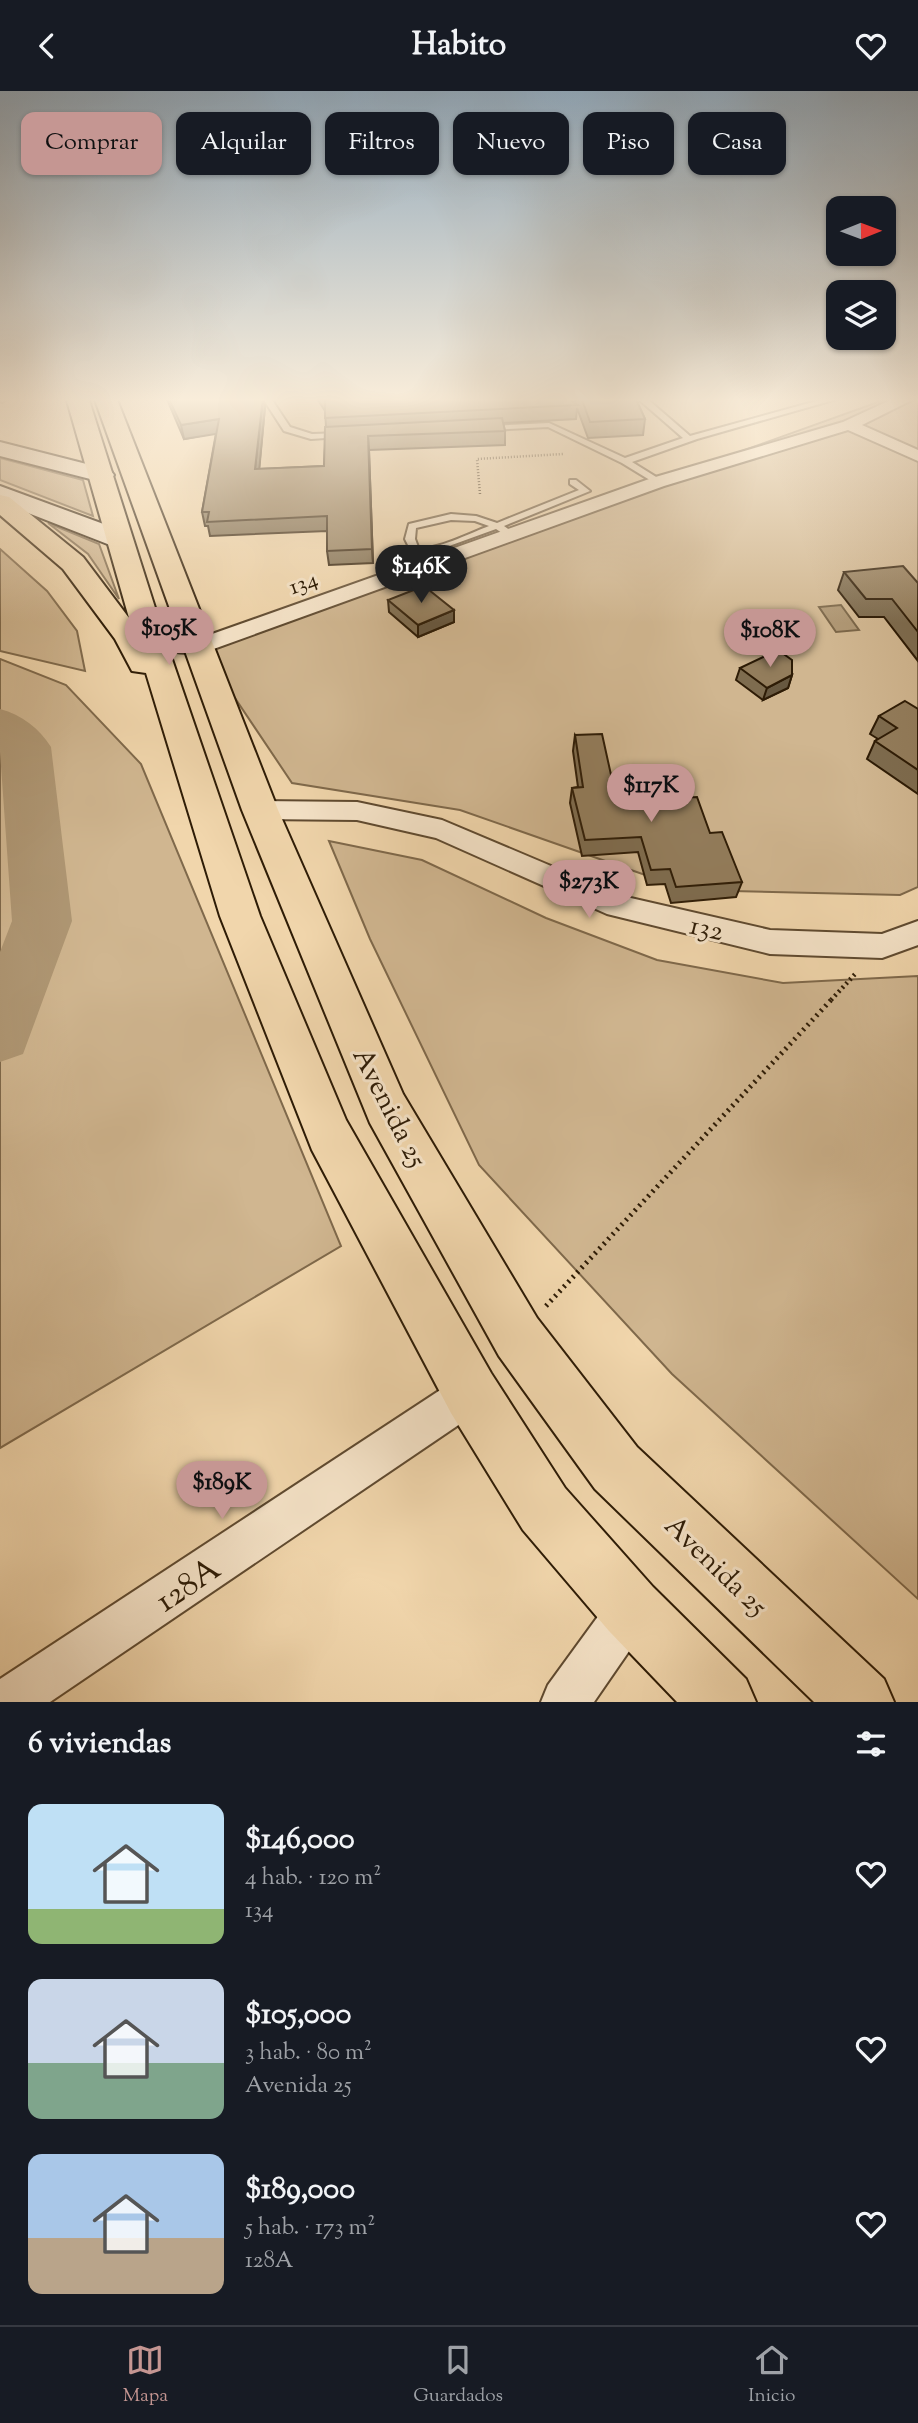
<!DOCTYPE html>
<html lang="es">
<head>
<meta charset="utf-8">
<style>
  body { margin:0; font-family:"Sorts Mill Goudy",serif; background:#242831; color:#f1f3f6; height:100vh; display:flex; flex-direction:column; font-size:26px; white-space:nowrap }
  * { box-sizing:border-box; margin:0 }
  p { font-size:23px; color:#9ea1a6 }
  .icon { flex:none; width:38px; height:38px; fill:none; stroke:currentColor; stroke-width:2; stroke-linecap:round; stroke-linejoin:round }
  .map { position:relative; height:1611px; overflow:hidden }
  .sheet { display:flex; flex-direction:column; background:#171b24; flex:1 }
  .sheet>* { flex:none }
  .banner { position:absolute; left:21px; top:21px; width:877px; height:63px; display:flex; gap:14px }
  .needle { width:46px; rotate:89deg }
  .tools { position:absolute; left:826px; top:105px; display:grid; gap:14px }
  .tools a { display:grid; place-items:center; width:70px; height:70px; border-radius:14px; background:#171b24; box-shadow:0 2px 5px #0004; font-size:35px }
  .price { position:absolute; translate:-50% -60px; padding:0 16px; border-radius:24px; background:#c59692; color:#111; font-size:23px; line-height:46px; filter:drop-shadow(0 2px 4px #0008) }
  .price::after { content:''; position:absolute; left:50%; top:42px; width:21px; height:16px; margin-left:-10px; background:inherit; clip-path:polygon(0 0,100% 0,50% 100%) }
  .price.selected { background:#222; color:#fff }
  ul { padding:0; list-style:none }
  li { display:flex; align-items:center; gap:21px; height:175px; padding:0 28px }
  li span { display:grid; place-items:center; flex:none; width:196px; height:140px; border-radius:14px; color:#555 }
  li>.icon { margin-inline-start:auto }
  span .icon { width:84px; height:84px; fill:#fffc; stroke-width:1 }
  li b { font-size:30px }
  h2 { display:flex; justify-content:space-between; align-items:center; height:84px; padding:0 28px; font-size:30px }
  .chip { padding:0 24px; border-radius:14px; background:#171b24; box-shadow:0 2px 5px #0004; font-size:24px; line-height:63px }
  .chip.selected { background:#c59692; color:#111 }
  header { display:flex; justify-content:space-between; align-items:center; height:91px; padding:0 28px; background:#171b24; font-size:32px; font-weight:700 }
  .tab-bar { display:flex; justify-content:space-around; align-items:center; height:98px; border-top:2px solid #363941; background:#171b24; font-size:19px; color:#9ea1a6 }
  .tab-bar a { display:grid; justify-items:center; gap:4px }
  .tab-bar .selected { color:#c59692 }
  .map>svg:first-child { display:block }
</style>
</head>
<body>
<header><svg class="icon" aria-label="back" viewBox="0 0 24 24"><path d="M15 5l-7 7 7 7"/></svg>Habito<svg class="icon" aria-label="heart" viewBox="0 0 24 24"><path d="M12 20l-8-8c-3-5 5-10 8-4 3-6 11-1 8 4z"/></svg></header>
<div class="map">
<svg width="918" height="1611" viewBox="0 0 918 1611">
  <rect width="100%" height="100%" fill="#f1d6ac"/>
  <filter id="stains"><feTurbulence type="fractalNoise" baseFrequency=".00286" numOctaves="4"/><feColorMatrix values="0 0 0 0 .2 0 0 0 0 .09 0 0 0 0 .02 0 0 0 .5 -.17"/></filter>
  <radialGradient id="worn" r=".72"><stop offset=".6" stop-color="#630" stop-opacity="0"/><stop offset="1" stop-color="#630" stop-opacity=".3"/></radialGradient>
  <!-- green -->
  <g fill="#d0b690" stroke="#7f694b" stroke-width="2">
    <path d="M 892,306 L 918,306 L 918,796 L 900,804 L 688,799 L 460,719 L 292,692 L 200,555 Z"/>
    <path d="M 0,367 L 83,389 L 93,425 L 0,389 Z"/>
    <path d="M 48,432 L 99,453 L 119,508 L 88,463 Z"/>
    <path d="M 0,458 L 47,500 L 77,540 L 85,580 L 0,560 Z"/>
    <path d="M 0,568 L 66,594 L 141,673 L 341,1155 L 0,1357 Z"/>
    <path d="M 329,750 L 422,769 L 546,827 L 657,869 L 783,892 L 918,885 L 918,1508 L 672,1283 L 479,1074 L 370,848 Z"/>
  </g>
  <!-- water -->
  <path fill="#af9774" stroke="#7b6648" stroke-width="2" d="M 841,514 L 859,539 L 836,541 L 819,516 Z"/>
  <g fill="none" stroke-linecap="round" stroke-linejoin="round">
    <!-- river -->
    <path fill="#af9774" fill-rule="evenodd" d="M 0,618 C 22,624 39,637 51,656 L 72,830 L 23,963 L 0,971 L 0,861 L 12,830 L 0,661 Z"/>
    <!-- service casing -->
    <g stroke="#5f4a30" stroke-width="4">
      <g id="service">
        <path d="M 262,306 L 270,306 L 290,336 L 312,343 L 341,342 L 345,344 L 341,346 L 311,348 L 284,340 Z"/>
        <path d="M 636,306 L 645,306 L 690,345 L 831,306 L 844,306 L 697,348 L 632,371 L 661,389 L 662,391 L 658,394 L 622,372 L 548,336 L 488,339 L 484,337 L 488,335 L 549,332 L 625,367 L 683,347 Z"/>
        <path d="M 570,389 L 576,389 L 590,400 L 504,435 L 514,442 L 514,446 L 508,446 L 496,438 L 427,463 L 411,460 L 405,448 L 409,433 L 451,423 L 476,425 L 497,432 L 579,399 L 570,393 ZM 451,429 L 475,430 L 489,435 C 472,441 434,461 418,456 L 415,448 L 416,437 Z"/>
      </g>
    </g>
    <!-- minor casing -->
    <g stroke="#5f4a30" stroke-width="4">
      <g id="minor">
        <path d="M 0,306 L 10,306 L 2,311 Z"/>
        <path d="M 897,306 L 918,306 L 862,334 L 918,359 L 918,370 L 848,339 L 664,395 L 208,560 C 189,564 151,562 138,545 L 141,540 L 149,539 L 174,548 L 198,548 L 652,387 L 843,331 Z"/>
        <path d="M 260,710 L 357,711 L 442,729 L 622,805 L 770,839 L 882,843 L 918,830 L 918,854 L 882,867 L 770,863 L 607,823 L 436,747 L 357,729 L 260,728 L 251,726 L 247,719 L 251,712 Z"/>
        <path d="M 471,1282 L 485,1288 L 491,1302 L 485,1316 L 50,1611 L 0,1611 L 0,1588 L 457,1288 Z"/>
        <path d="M 631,1495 L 647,1502 L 654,1518 L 647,1534 L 594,1611 L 541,1611 L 548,1594 L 615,1502 Z"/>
      </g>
    </g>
    <!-- secondary casing -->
    <g stroke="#2e1c06" stroke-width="4">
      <g id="secondary">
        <path d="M 0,351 L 110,379 L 114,384 L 110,389 L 102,391 L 0,365 Z"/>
        <path d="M 0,395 L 128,442 L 132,448 L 128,454 L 119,456 L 110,454 L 0,411 Z"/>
      </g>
    </g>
    <!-- primary casing -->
    <g stroke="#2e1c06" stroke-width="4">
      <g id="primary">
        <path d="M 66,306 L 88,306 L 164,545 L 260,825 L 346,1029 L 491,1282 L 565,1397 L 653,1496 L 746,1588 L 756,1611 L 677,1611 L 609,1540 L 523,1439 L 451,1322 L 312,1059 L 220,825 L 146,582 L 132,580 L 115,548 L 63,478 L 0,424 L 0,404 L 9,406 L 83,466 L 129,527 Z"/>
        <path d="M 94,306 L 116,306 L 278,719 L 403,1003 L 537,1227 L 637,1356 L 884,1588 L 894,1611 L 814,1611 L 595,1398 L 499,1265 L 370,1032 L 242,719 Z"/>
      </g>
    </g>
    <!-- path-far2 -->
    <path stroke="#2e1c06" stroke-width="2.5" stroke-dasharray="1 2" stroke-linecap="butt" d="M 480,403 L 477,368 L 563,363"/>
    <!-- path-far1 -->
    <path stroke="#2e1c06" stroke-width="4.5" stroke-dasharray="2 3.5" stroke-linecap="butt" d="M 831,909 L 857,881"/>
    <!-- path -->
    <path stroke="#2e1c06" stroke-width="5" stroke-dasharray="2 4.5" stroke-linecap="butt" d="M 546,1215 L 832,908"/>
    <!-- service -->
    <use href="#service" fill="#f6e4c9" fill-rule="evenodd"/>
    <!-- minor -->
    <use href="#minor" fill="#f6e4c9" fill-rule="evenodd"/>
    <!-- secondary -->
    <use href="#secondary" fill="#f6e4c9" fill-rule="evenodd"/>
    <!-- primary -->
    <use href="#primary" fill="#f1d6ac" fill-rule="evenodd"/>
  </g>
  <!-- wall -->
  <g fill="#7e6c4f" stroke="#2e1c06" stroke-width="2">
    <path d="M 166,306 L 263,306 L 265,316 L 259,378 L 324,375 L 326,336 L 325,320 L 316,306 L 566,306 L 576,313 L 574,306 L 635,306 L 645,328 L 643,344 L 588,347 L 577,317 L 576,328 L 503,332 L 505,340 L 505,354 L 369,359 L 373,472 L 329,474 L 327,460 L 327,440 L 210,445 L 208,435 L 205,435 L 202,421 L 216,342 L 184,348 Z"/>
    <path d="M 844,481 L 918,492 L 918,570 L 884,526 L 859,526 L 838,499 Z"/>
    <path d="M 388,509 L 454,519 L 454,531 L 418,546 L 389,521 Z"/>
    <path d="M 740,577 L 792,584 L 788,597 L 763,609 L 736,589 Z"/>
    <path d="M 918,618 L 918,703 L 867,668 L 875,650 L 878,648 L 870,643 L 879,625 Z"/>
    <path d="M 575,644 L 617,711 L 710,742 L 742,791 L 736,806 L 671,812 L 665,793 L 647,794 L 638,761 L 582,765 L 570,712 L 572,697 L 578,696 L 573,660 Z"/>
  </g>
  <!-- shaded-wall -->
  <g fill="#675840" stroke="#2e1c06" stroke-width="2">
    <path d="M 263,306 L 265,316 L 258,392 L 255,378 Z"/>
    <path d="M 219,328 L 222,342 L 184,348 L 181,334 Z"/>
    <path d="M 368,345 L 369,359 L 373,472 L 372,458 Z"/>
    <path d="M 454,519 L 454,531 L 418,546 L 418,534 Z"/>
    <path d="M 792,584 L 788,597 L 763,609 L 767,597 Z"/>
  </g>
  <!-- building -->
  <g fill="#937d5c" stroke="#2e1c06" stroke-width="2">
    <path d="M 168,306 L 263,306 L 255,378 L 324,375 L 325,336 L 502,327 L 505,340 L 368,345 L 372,458 L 327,460 L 327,425 L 207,431 L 209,421 L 202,421 L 219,328 L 181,334 Z"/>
    <path d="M 324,306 L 566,306 L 578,314 L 325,327 L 325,308 Z"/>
    <path d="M 581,306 L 635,306 L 645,328 L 590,331 Z"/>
    <path d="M 903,475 L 918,492 L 918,541 L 892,508 L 866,508 L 844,481 Z"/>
    <path d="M 424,495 L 454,519 L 418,534 L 388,509 Z"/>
    <path d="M 778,559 L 792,569 L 792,584 L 767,597 L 740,577 Z"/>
    <path d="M 905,610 L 918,618 L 918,679 L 875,650 L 897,637 L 879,625 Z"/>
    <path d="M 602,643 L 617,711 L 697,706 L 710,742 L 722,741 L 742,791 L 676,796 L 670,778 L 651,779 L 641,746 L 585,749 L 572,697 L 583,696 L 575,644 Z"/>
  </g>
  <!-- sky -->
  <linearGradient id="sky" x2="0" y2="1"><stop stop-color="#91a8ba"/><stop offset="0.58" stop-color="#f9edda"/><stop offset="1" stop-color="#f9edda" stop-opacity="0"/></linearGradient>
  <rect width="918" height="532" fill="url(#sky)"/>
  <g text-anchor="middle" stroke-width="6" stroke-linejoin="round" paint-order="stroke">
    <!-- far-street labels -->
    <g font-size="23" fill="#2e1c06" stroke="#f6e4c9">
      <text transform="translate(303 491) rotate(-20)" y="8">134</text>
    </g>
    <!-- street labels -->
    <g font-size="28" fill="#2e1c06" stroke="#f6e4c9">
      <text transform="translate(707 836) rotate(13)" y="10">132</text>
      <text transform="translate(391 1016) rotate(63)" y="10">Avenida 25</text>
      <text transform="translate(717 1474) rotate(44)" y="10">Avenida 25</text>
    </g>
    <!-- near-street labels -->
    <g font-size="33" fill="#2e1c06" stroke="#f6e4c9">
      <text transform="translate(187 1492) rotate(-34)" y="12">128A</text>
    </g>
  </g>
  <rect width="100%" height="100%" filter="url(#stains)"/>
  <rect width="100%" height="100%" fill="url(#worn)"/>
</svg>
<div class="tools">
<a><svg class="needle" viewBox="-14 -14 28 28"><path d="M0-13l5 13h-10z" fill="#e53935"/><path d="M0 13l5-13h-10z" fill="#9ea1a6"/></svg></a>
<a><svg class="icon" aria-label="layers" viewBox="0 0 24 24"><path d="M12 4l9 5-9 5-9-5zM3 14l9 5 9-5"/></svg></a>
</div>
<b class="price selected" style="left:421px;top:514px">$146K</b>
<b class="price" style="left:169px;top:576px">$105K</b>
<b class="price" style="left:770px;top:578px">$108K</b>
<b class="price" style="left:651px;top:733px">$117K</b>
<b class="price" style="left:589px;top:829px">$273K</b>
<b class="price" style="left:222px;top:1430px">$189K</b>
<div class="banner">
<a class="chip selected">Comprar</a>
<a class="chip">Alquilar</a>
<a class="chip">Filtros</a>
<a class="chip">Nuevo</a>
<a class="chip">Piso</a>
<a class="chip">Casa</a>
</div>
</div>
<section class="sheet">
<h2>6 viviendas<svg class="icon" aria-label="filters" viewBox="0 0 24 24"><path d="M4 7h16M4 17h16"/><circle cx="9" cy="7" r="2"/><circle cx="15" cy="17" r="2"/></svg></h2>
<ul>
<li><span style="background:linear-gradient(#bfe0f5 75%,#8fb573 0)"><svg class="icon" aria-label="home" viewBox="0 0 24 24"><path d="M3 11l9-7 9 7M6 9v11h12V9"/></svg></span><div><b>$146,000</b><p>4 hab. · 120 m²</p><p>134</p></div><svg class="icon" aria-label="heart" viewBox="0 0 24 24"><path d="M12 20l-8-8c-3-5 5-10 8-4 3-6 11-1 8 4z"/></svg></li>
<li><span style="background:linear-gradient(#c9d6e8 60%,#7fa58c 0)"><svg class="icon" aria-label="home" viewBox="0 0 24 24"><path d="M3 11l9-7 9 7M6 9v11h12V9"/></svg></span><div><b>$105,000</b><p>3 hab. · 80 m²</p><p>Avenida 25</p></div><svg class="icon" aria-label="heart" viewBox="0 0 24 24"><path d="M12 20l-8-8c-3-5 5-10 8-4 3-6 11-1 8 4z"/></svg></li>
<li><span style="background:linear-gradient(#a9c7e8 60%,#b9a48a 0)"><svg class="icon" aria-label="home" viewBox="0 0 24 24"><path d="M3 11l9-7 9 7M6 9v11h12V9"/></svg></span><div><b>$189,000</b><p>5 hab. · 173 m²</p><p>128A</p></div><svg class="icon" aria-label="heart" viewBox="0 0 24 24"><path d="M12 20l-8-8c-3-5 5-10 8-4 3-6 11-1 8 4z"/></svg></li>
</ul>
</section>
<nav class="tab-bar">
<a class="selected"><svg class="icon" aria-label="map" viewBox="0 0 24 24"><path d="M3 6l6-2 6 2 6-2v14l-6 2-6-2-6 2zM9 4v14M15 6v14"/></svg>Mapa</a>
<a><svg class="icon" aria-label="saved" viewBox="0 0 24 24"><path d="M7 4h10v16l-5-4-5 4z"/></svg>Guardados</a>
<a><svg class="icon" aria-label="home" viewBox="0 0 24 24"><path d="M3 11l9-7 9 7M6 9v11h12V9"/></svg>Inicio</a>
</nav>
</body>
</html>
